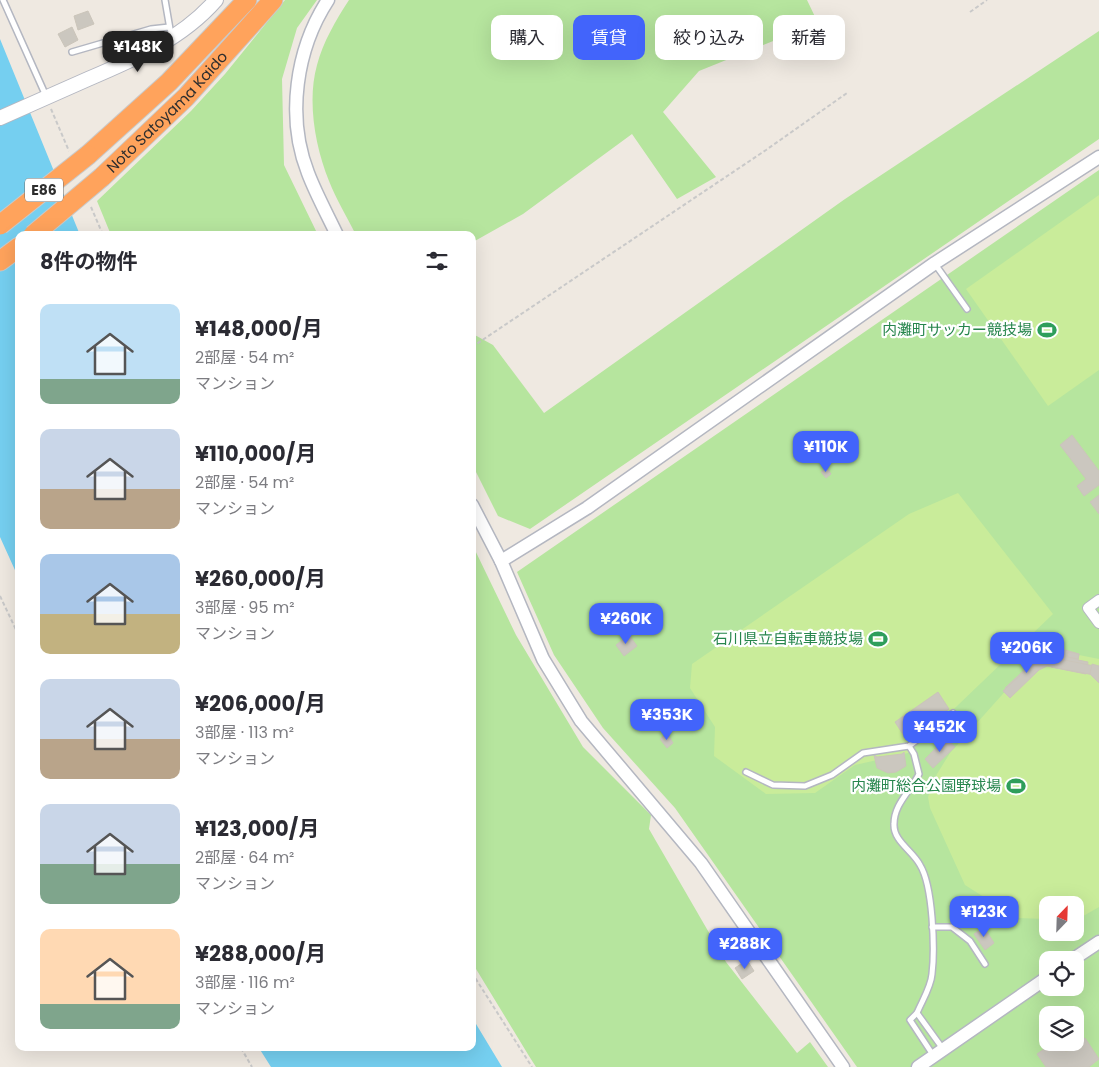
<!DOCTYPE html>
<html lang="ja">
<head>
<meta charset="utf-8">
<style>
  body { margin:0; font-family:Poppins,"Noto Sans JP",sans-serif; background:#f7f7f7; color:#2b2b33; height:100vh; display:flex; flex-direction:column; font-size:19px; white-space:nowrap }
  * { box-sizing:border-box; margin:0 }
  p { font-size:16px; color:#7c7c81 }
  .icon { flex:none; width:28px; height:28px; fill:none; stroke:currentColor; stroke-width:2; stroke-linecap:round; stroke-linejoin:round }
  .map { position:relative; flex:1; overflow:hidden }
  .side { position:absolute; left:15px; top:231px; width:461px; height:820px; display:flex; flex-direction:column; background:#fff; border-radius:10px; box-shadow:0 5px 20px #0002 }
  .side>* { flex:none }
  .guide { position:absolute; left:491px; top:15px; width:475px; height:45px; display:flex; gap:10px }
  .needle { width:32px; rotate:23deg }
  .fabs { position:absolute; left:1039px; top:896px; display:grid; gap:10px }
  .fabs a { display:grid; place-items:center; width:45px; height:45px; border-radius:10px; background:#fff; box-shadow:0 5px 20px #0002; font-size:25px }
  .price { position:absolute; translate:-50% -42px; padding:0 11px; border-radius:10px; background:#4264fb; color:#fff; font-size:16px; line-height:32px; filter:drop-shadow(0 1px 2px #0008) }
  .price::after { content:''; position:absolute; left:50%; top:30px; width:15px; height:11px; margin-left:-8px; background:inherit; clip-path:polygon(0 0,100% 0,50% 100%) }
  .price.current { background:#222; color:#fff }
  ul { padding:0; list-style:none }
  li { display:flex; align-items:center; gap:15px; height:125px; padding:0 25px }
  li span { display:grid; place-items:center; flex:none; width:140px; height:100px; border-radius:10px; color:#555 }
  li>.icon { margin-inline-start:auto }
  span .icon { width:60px; height:60px; fill:#fffc; stroke-width:1 }
  li b { font-size:21px }
  h2 { display:flex; justify-content:space-between; align-items:center; height:60px; padding:0 25px; font-size:21px }
  .tag { padding:0 18px; border-radius:10px; background:#fff; box-shadow:0 5px 20px #0002; font-size:18px; line-height:45px }
  .tag.current { background:#4264fb; color:#fff }
  .map>svg:first-child { display:block }
</style>
</head>
<body>
<div class="map">
<svg width="1099" height="1067" viewBox="0 0 1099 1067">
  <rect width="100%" height="100%" fill="#efe9e1"/>
  <!-- green -->
  <g fill="#b6e59e" fill-rule="evenodd">
    <path d="M 285,0 L 317,0 L 297,28 L 282,79 L 284,165 L 318,235 L 111,235 L 97,201 L 191,111 L 225,74 Z"/>
    <path d="M 349,0 L 807,0 L 818,23 L 699,71 L 663,112 L 716,177 L 677,199 L 632,134 L 523,214 L 473,242 L 472,235 L 356,235 C 347,217 336,199 329,181 C 315,146 307,101 317,65 C 323,42 336,20 349,0 Z"/>
    <path d="M 1099,31 L 1099,139 L 530,529 L 498,516 L 473,466 L 473,334 L 493,345 L 544,413 L 845,199 Z"/>
    <path d="M 1099,170 L 1099,1067 L 857,1067 L 675,808 L 603,728 L 554,655 L 517,572 ZM 1048,905 L 1075,905 L 1075,932 L 1048,932 ZM 1048,960 L 1075,960 L 1075,988 L 1048,988 ZM 1048,1015 L 1075,1015 L 1075,1042 L 1048,1042 Z"/>
    <path d="M 473,546 L 516,635 L 583,747 L 651,815 L 649,829 L 726,962 L 797,1053 L 810,1042 L 828,1067 L 536,1067 L 529,1056 L 473,964 Z"/>
  </g>
  <!-- pitch -->
  <g fill="#c9ec9a">
    <path d="M 1099,195 L 1099,370 L 1048,406 L 966,289 Z"/>
    <path d="M 958,493 L 1053,614 L 908,753 L 855,765 L 815,793 L 766,794 L 714,756 L 715,727 L 690,688 L 692,664 L 909,514 Z"/>
    <path d="M 1044,648 L 1099,659 L 1099,907 L 1078,919 L 1075,919 L 1075,905 L 1048,905 L 1047,919 L 1017,918 L 965,885 L 930,808 L 928,797 L 937,774 L 950,753 Z"/>
  </g>
  <!-- water -->
  <g fill="#75cff0">
    <path d="M 0,39 L 80,235 L 19,235 L 19,579 L 0,537 Z"/>
    <path d="M 473,1019 L 502,1067 L 271,1067 L 259,1048 L 472,1048 Z"/>
  </g>
  <!-- building -->
  <g fill="#cbc7bf" stroke="#cbc5ba">
    <path d="M 88,11 L 94,24 L 78,30 L 74,16 Z"/>
    <path d="M 72,27 L 78,40 L 65,47 L 58,34 Z"/>
    <path d="M 1072,435 L 1099,471 L 1099,485 L 1084,496 L 1077,486 L 1086,479 L 1060,445 Z"/>
    <path d="M 827,468 L 831,474 L 826,478 L 821,472 Z"/>
    <path d="M 1099,495 L 1099,514 L 1090,502 Z"/>
    <path d="M 629,635 L 637,646 L 624,656 L 616,645 Z"/>
    <path d="M 1055,647 L 1079,654 L 1078,660 L 1088,662 L 1086,674 L 1051,667 Z"/>
    <path d="M 1068,652 L 1079,654 L 1078,659 L 1067,657 Z"/>
    <path d="M 1049,656 L 1047,666 L 1040,668 L 1012,695 L 1005,688 L 1036,659 Z"/>
    <path d="M 1050,657 L 1099,667 L 1099,680 L 1094,675 L 1047,666 L 1039,670 L 1010,698 L 1003,691 L 1036,661 Z"/>
    <path d="M 1092,664 L 1099,666 L 1099,683 L 1090,674 Z"/>
    <path d="M 938,692 L 949,709 L 906,739 L 895,722 Z"/>
    <path d="M 667,733 L 673,743 L 667,748 L 660,739 Z"/>
    <path d="M 946,738 L 955,747 L 933,768 L 925,759 Z"/>
    <path d="M 904,752 L 906,766 L 896,772 L 888,773 L 877,768 L 874,755 L 877,757 L 902,754 Z"/>
    <path d="M 971,911 L 977,921 L 967,928 L 960,918 Z"/>
    <path d="M 984,927 L 994,943 L 985,950 L 974,934 Z"/>
    <path d="M 747,960 L 754,971 L 742,979 L 735,968 Z"/>
    <path d="M 1085,1038 L 1099,1059 L 1089,1067 L 1046,1067 L 1037,1054 L 1054,1042 L 1059,1042 L 1066,1052 Z"/>
  </g>
  <g fill="none" stroke-linecap="round" stroke-linejoin="round">
    <!-- service casing -->
    <g stroke="#b4b7c1" stroke-width="8">
      <g id="service">
        <path d="M 3,0 L 46,96"/>
        <path d="M 165,0 L 170,29"/>
        <path d="M 72,52 L 151,29 L 169,27"/>
        <path d="M 935,264 L 967,309"/>
        <path d="M 909,746 L 914,754 L 919,774 C 910,792 894,804 894,824 C 893,841 913,851 920,865 C 933,886 935,949 932,974 C 931,987 922,1001 917,1013 L 943,1049"/>
        <path d="M 746,772 L 773,785 L 805,786 L 832,775 L 863,753 L 909,746 L 953,713"/>
        <path d="M 932,927 L 952,927 L 970,941 L 985,964"/>
        <path d="M 917,1013 L 910,1020 L 933,1055"/>
      </g>
    </g>
    <!-- minor casing -->
    <g stroke="#b4b7c1" stroke-width="12">
      <path id="minor" d="M 1099,600 L 1088,608 L 1099,623"/>
    </g>
    <!-- tertiary casing -->
    <g stroke="#b4b7c1" stroke-width="15">
      <g id="tertiary">
        <path d="M 328,0 C 296,49 286,117 308,173 C 316,194 327,214 337,235"/>
        <path d="M 472,505 L 501,561"/>
        <path d="M 1072,960 L 1099,942"/>
        <path d="M 843,1067 L 701,863 L 581,721 L 543,659 L 501,561 L 587,508 L 935,263 L 1099,157"/>
        <path d="M 918,1067 L 1048,977"/>
      </g>
    </g>
    <!-- secondary casing -->
    <g stroke="#b4b7c1" stroke-width="16">
      <path id="secondary" d="M 0,118 C 29,105 58,92 88,79 C 135,59 182,39 216,0"/>
    </g>
    <!-- motorway casing -->
    <g stroke="#c9c9c9" stroke-width="21">
      <g id="motorway">
        <path d="M 88,155 L 169,82 L 247,0"/>
        <path id="s1" d="M 102,177 L 186,97 L 273,0"/>
        <path d="M 0,261 L 19,247"/>
      </g>
    </g>
    <!-- path -->
    <g stroke="#c9c9c9" stroke-width="2" stroke-dasharray="4 2.5" stroke-linecap="butt">
      <path d="M 970,12 L 987,0"/>
      <path d="M 51,109 L 69,151"/>
      <path d="M 91,207 L 103,235"/>
      <path d="M 472,347 L 766,150 L 847,93"/>
      <path d="M 0,596 L 19,636"/>
      <path d="M 472,973 L 532,1067"/>
      <path d="M 241,1048 L 252,1067"/>
    </g>
    <!-- service -->
    <use href="#service" stroke="#fff" stroke-width="5"/>
    <!-- minor -->
    <use href="#minor" stroke="#fff" stroke-width="10"/>
    <!-- tertiary -->
    <use href="#tertiary" stroke="#fff" stroke-width="12"/>
    <!-- secondary -->
    <use href="#secondary" stroke="#fff" stroke-width="14"/>
    <!-- motorway -->
    <use href="#motorway" stroke="#ffa35c" stroke-width="19"/>
    <!-- motorway-bridge casing -->
    <g stroke="#c9c9c9" stroke-width="21" stroke-linecap="butt">
      <g id="motorway-bridge">
        <path d="M 0,225 L 88,155"/>
        <path d="M 33,235 L 102,177"/>
      </g>
    </g>
    <!-- motorway-bridge -->
    <use href="#motorway-bridge" stroke="#ffa35c" stroke-width="19"/>
  </g>
  <!-- icons -->
  <defs>
    <g id="stadium-bare" transform="scale(1.5)"><path d="M0-5a6.5 5 0 1 0 0 10a6.5 5 0 1 0 0-10ZM-3.5-1.8h7v3.6h-7Z" fill="#2e9e5b" stroke="#fff" stroke-width="2.5" paint-order="stroke"/></g>
  </defs>
  <g fill-rule="evenodd">
    <use href="#stadium-bare" x="1047" y="330"/>
    <use href="#stadium-bare" x="878" y="639"/>
    <use href="#stadium-bare" x="1016" y="786"/>
  </g>
  <g text-anchor="middle" stroke-width="4.5" stroke-linejoin="round" paint-order="stroke">
    <!-- shield labels -->
    <rect fill="#fff" stroke="#6d6d6d" stroke-width="1" x="25" y="178.5" width="38" height="23" rx="4"/>
    <g font-size="14" font-weight="bold" fill="#2e2e2e">
      <text x="44" y="195">E86</text>
    </g>
    <!-- street labels -->
    <g font-size="15" fill="#2e2e2e" stroke="#fff">
      <text dy="5" stroke="none"><textPath href="#s1" startOffset="92">Noto Satoyama Kaido</textPath></text>
    </g>
    <!-- leisure labels -->
    <g font-size="15" fill="#27864d" stroke="#fff" text-anchor="end">
      <text x="1032" y="335">内灘町サッカー競技場</text>
      <text x="863" y="644">石川県立自転車競技場</text>
      <text x="1001" y="791">内灘町総合公園野球場</text>
    </g>
  </g>
</svg>
<div class="fabs">
<a><svg class="needle" viewBox="-14 -14 28 28"><path d="M0-13l5 13h-10z" fill="#e53935"/><path d="M0 13l5-13h-10z" fill="#7c7c81"/></svg></a>
<a><svg class="icon" aria-label="locate" viewBox="0 0 24 24"><circle cx="12" cy="12" r="6"/><path d="M12 2v4M12 18v4M2 12h4M18 12h4"/></svg></a>
<a><svg class="icon" aria-label="layers" viewBox="0 0 24 24"><path d="M12 4l9 5-9 5-9-5zM3 14l9 5 9-5"/></svg></a>
</div>
<b class="price current" style="left:138px;top:73px">¥148K</b>
<b class="price" style="left:826px;top:473px">¥110K</b>
<b class="price" style="left:626px;top:645px">¥260K</b>
<b class="price" style="left:1027px;top:674px">¥206K</b>
<b class="price" style="left:667px;top:741px">¥353K</b>
<b class="price" style="left:940px;top:753px">¥452K</b>
<b class="price" style="left:984px;top:938px">¥123K</b>
<b class="price" style="left:745px;top:970px">¥288K</b>
<div class="guide">
<a class="tag">購入</a>
<a class="tag current">賃貸</a>
<a class="tag">絞り込み</a>
<a class="tag">新着</a>
</div>
<section class="side">
<h2>8件の物件<svg class="icon" aria-label="filters" viewBox="0 0 24 24"><path d="M4 7h16M4 17h16"/><circle cx="9" cy="7" r="2"/><circle cx="15" cy="17" r="2"/></svg></h2>
<ul>
<li><span style="background:linear-gradient(#bfe0f5 75%,#7fa58c 0)"><svg class="icon" aria-label="home" viewBox="0 0 24 24"><path d="M3 11l9-7 9 7M6 9v11h12V9"/></svg></span><div><b>¥148,000/月</b><p>2部屋 · 54 m²</p><p>マンション</p></div></li>
<li><span style="background:linear-gradient(#c9d6e8 60%,#b9a48a 0)"><svg class="icon" aria-label="home" viewBox="0 0 24 24"><path d="M3 11l9-7 9 7M6 9v11h12V9"/></svg></span><div><b>¥110,000/月</b><p>2部屋 · 54 m²</p><p>マンション</p></div></li>
<li><span style="background:linear-gradient(#a9c7e8 60%,#c2b280 0)"><svg class="icon" aria-label="home" viewBox="0 0 24 24"><path d="M3 11l9-7 9 7M6 9v11h12V9"/></svg></span><div><b>¥260,000/月</b><p>3部屋 · 95 m²</p><p>マンション</p></div></li>
<li><span style="background:linear-gradient(#c9d6e8 60%,#b9a48a 0)"><svg class="icon" aria-label="home" viewBox="0 0 24 24"><path d="M3 11l9-7 9 7M6 9v11h12V9"/></svg></span><div><b>¥206,000/月</b><p>3部屋 · 113 m²</p><p>マンション</p></div></li>
<li><span style="background:linear-gradient(#c9d6e8 60%,#7fa58c 0)"><svg class="icon" aria-label="home" viewBox="0 0 24 24"><path d="M3 11l9-7 9 7M6 9v11h12V9"/></svg></span><div><b>¥123,000/月</b><p>2部屋 · 64 m²</p><p>マンション</p></div></li>
<li><span style="background:linear-gradient(#ffd9b3 75%,#7fa58c 0)"><svg class="icon" aria-label="home" viewBox="0 0 24 24"><path d="M3 11l9-7 9 7M6 9v11h12V9"/></svg></span><div><b>¥288,000/月</b><p>3部屋 · 116 m²</p><p>マンション</p></div></li>
</ul>
</section>
</div>
</body>
</html>
